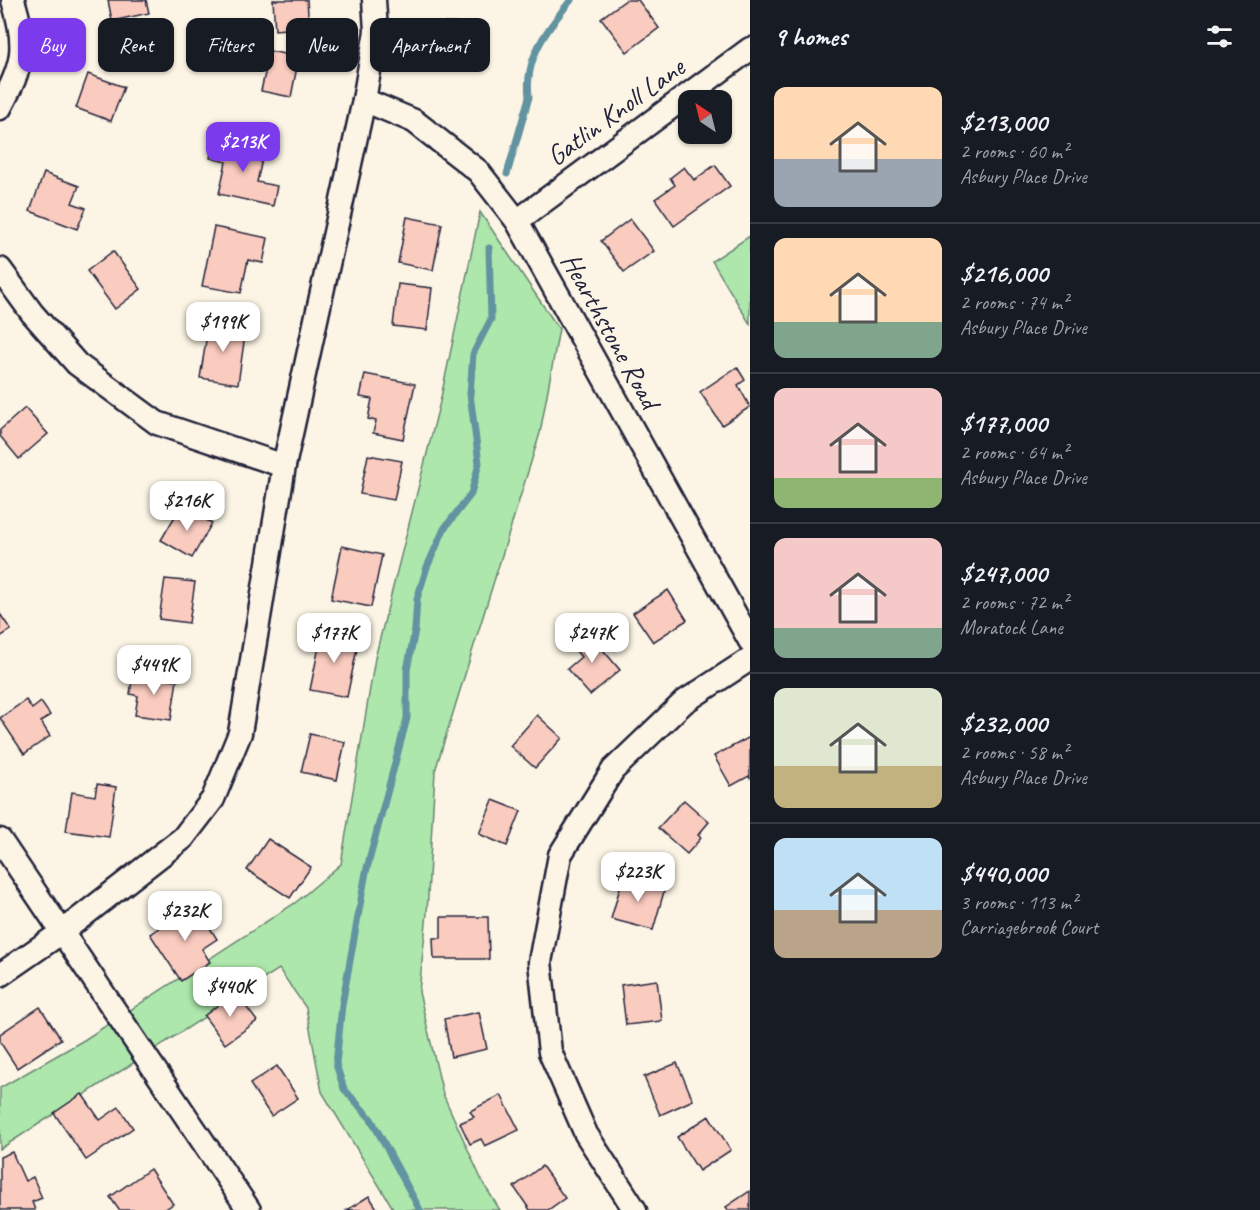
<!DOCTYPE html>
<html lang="en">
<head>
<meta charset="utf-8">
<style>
  body { margin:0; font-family:Caveat,sans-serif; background:#20242c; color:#f1f3f6; height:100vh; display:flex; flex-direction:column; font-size:22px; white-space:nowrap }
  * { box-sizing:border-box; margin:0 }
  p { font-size:20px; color:#9ea1a6 }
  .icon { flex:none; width:33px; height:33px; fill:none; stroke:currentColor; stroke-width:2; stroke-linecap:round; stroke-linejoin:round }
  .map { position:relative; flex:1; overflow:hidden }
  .side { display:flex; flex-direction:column; background:#171b24; width:510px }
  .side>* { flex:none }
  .top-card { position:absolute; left:18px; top:18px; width:570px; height:54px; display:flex; gap:12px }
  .needle { width:39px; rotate:325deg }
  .controls { position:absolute; left:678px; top:90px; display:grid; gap:12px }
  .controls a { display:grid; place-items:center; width:54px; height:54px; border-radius:12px; background:#171b24; box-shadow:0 2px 4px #0004; font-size:30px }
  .price { position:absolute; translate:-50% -51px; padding:0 14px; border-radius:12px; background:#fff; color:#222; font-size:20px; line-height:39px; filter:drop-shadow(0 2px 3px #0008) }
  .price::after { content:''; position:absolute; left:50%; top:36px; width:18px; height:14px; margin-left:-9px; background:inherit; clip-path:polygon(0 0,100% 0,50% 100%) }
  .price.current { background:#7c3aed; color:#fff }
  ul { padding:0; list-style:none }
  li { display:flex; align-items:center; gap:18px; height:150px; padding:0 24px }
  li+li { border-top:2px solid #363941 }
  li span { display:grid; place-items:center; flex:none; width:168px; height:120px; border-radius:12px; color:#555 }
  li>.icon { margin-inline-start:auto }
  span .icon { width:72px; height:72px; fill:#fffc; stroke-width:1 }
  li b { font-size:26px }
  h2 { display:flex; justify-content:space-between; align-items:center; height:72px; padding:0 24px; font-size:26px }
  .tag { padding:0 21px; border-radius:12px; background:#171b24; box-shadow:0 2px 4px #0004; font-size:21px; line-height:54px }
  .tag.current { background:#7c3aed; color:#fff }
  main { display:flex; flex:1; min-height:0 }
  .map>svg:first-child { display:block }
</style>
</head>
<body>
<main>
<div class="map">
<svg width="750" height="1210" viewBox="0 0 750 1210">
  <rect width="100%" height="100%" fill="#fcf5e5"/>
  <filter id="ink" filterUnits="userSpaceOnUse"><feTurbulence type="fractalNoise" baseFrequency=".0167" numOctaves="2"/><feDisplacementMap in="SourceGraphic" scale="12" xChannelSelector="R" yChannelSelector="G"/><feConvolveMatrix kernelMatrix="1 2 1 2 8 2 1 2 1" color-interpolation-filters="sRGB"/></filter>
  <g filter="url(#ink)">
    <!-- green -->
    <g fill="#ade7ab" stroke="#688473" stroke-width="1.5">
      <path d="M 480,212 L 559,329 L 540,433 L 435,771 L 427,913 L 419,992 L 443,1094 L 483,1183 L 500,1210 L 394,1210 L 322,1092 L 306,1008 L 279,969 L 0,1149 L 0,1088 L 84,1040 L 295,903 L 341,864 L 375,658 L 440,402 Z"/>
      <path d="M 750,236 L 750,324 L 712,261 Z"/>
    </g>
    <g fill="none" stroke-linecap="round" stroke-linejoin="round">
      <!-- stream -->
      <g stroke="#6293a1" stroke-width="7">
        <path d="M 507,174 L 529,97 C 524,58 548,28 571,0"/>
        <path d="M 420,1210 L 371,1119 L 344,1089 L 336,1064 L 342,1005 L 366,872 L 407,718 L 407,670 L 415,630 L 417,599 L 427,567 L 444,529 L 471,494 L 479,463 L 470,394 L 473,354 L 491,319 L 489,248"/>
      </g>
    </g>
    <!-- building -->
    <g fill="#facbbf" stroke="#22223b" stroke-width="1.5">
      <path d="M 108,0 L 146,0 L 149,13 L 112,21 Z"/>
      <path d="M 273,0 L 307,0 L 309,27 L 275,30 Z"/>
      <path d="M 626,0 L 638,0 L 659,28 L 627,52 L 601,18 Z"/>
      <path d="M 437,23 L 473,24 L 471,64 L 435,62 Z"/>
      <path d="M 270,51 L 299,57 L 291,97 L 261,91 Z"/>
      <path d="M 88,74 L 124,87 L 111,121 L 76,108 Z"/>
      <path d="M 214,140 L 264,151 L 257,182 L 277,186 L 273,206 L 219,194 L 226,162 L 210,158 Z"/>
      <path d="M 715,165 L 730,186 L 674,226 L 655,199 L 675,185 L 670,178 L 684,167 L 694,180 Z"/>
      <path d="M 44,173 L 79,186 L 72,203 L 86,208 L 77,229 L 30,211 Z"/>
      <path d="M 407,217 L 442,224 L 433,270 L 398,263 Z"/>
      <path d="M 630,219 L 654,251 L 624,272 L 601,241 Z"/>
      <path d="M 214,227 L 268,238 L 263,263 L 248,260 L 241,293 L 202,286 Z"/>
      <path d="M 113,251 L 141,289 L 115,309 L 87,271 Z"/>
      <path d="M 398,284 L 432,288 L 427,330 L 393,326 Z"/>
      <path d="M 209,322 L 246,328 L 238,384 L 200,378 Z"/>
      <path d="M 737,367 L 745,380 L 738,385 L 750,407 L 722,425 L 700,392 Z"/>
      <path d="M 365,374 L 415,384 L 403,439 L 373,433 L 376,421 L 368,419 L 372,399 L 360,397 Z"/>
      <path d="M 25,408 L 48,434 L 19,459 L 0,436 L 0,430 Z"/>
      <path d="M 368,455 L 402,461 L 394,500 L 360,494 Z"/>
      <path d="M 181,506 L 212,523 L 192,558 L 161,540 Z"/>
      <path d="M 342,546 L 382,555 L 371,607 L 331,599 Z"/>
      <path d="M 165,579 L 195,582 L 189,623 L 159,619 Z"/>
      <path d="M 668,590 L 687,620 L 653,642 L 633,613 Z"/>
      <path d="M 0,614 L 11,630 L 0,637 Z"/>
      <path d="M 587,631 L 620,670 L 590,695 L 567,669 L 581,657 L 571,645 Z"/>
      <path d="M 322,632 L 359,639 L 347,697 L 310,690 Z"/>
      <path d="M 133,674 L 177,680 L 171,720 L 135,715 L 138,696 L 130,694 Z"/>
      <path d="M 26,700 L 32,709 L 41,702 L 50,715 L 41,722 L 50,736 L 24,754 L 0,718 Z"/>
      <path d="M 537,715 L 562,738 L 535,768 L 510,746 Z"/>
      <path d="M 310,734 L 345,742 L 337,780 L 301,772 Z"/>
      <path d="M 750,737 L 750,779 L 749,776 L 731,786 L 714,756 Z"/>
      <path d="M 97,784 L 116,787 L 109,837 L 66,831 L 72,792 L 95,796 Z"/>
      <path d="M 493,800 L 521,811 L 507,846 L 479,834 Z"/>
      <path d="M 684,800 L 709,822 L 698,835 L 701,838 L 687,854 L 658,828 Z"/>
      <path d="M 268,839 L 311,867 L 290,898 L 247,870 Z"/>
      <path d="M 623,877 L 665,888 L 653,930 L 611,919 Z"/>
      <path d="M 195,904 L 217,939 L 202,949 L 210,962 L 181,981 L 150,934 Z"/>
      <path d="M 441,917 L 488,917 L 489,959 L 434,959 L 433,938 L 441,938 Z"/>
      <path d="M 657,980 L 662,1021 L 626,1025 L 621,985 Z"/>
      <path d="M 235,992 L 257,1021 L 225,1044 L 204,1016 Z"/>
      <path d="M 40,1007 L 61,1039 L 17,1068 L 0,1042 L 0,1034 Z"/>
      <path d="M 479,1012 L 487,1049 L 451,1057 L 444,1019 Z"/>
      <path d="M 677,1063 L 693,1100 L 660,1115 L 644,1077 Z"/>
      <path d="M 277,1066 L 298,1098 L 271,1116 L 250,1084 Z"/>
      <path d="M 82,1094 L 100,1120 L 119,1107 L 133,1128 L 86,1160 L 54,1113 Z"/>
      <path d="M 501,1095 L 519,1130 L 485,1146 L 481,1139 L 470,1144 L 460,1123 L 474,1117 L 470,1111 Z"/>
      <path d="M 709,1116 L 731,1150 L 699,1171 L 677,1137 Z"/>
      <path d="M 12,1152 L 25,1181 L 33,1177 L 42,1198 L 32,1202 L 35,1210 L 0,1210 L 0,1157 Z"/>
      <path d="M 542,1166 L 565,1198 L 548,1210 L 530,1210 L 514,1187 Z"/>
      <path d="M 150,1169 L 173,1204 L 164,1210 L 119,1210 L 110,1197 Z"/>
      <path d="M 750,1191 L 750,1210 L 728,1210 L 726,1207 Z"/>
      <path d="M 369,1196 L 378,1210 L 347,1210 Z"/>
    </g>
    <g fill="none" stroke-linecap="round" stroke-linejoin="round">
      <!-- minor casing -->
      <g stroke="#22223b" stroke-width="27">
        <g id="minor">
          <path d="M 364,100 L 414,121 L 478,171 L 517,221 L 750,641"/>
          <path d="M 0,108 C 23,64 28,49 13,0"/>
          <path d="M 517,221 L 750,49"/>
          <path d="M 0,269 L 32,313 L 77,364 L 157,423 L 284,466"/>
          <path d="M 0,840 L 249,1210"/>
          <path d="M 0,975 L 62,932 L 183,838 L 213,799 L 240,733 L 284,466 L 364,100 L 376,31 L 374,0"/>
          <path d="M 635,1210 L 586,1134 L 550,1052 L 540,962 L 560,855 L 613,770 L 684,702 L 750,659"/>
        </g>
      </g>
      <!-- minor -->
      <use href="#minor" stroke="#fcf5e5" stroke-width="22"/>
    </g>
  </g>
  <g text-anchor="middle" stroke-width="6" stroke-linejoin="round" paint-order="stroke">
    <!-- street labels -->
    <g font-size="28" fill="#22223b" stroke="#fcf5e5">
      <text transform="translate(615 111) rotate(-36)" y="10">Gatlin Knoll Lane</text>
      <text transform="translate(611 330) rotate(61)" y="10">Hearthstone Road</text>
    </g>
  </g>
</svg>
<div class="controls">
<a><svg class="needle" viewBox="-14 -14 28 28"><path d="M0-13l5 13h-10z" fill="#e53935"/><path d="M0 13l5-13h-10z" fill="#9ea1a6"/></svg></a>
</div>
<b class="price current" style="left:243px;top:173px">$213K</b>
<b class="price" style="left:223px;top:353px">$199K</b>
<b class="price" style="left:187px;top:532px">$216K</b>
<b class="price" style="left:334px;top:664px">$177K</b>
<b class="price" style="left:592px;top:664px">$247K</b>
<b class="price" style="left:154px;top:696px">$449K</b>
<b class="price" style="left:638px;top:903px">$223K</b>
<b class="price" style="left:185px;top:942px">$232K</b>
<b class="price" style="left:230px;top:1018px">$440K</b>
<div class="top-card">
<a class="tag current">Buy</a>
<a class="tag">Rent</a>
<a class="tag">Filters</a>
<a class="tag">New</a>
<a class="tag">Apartment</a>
</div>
</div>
<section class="side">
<h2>9 homes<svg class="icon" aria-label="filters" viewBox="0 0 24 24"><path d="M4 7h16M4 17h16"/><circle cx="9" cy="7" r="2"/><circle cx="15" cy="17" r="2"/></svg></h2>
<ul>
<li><span style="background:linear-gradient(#ffd9b3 60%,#9aa5b1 0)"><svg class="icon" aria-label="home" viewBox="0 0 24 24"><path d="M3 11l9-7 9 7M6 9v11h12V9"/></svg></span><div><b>$213,000</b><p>2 rooms · 60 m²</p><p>Asbury Place Drive</p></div></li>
<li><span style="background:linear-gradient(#ffd9b3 70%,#7fa58c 0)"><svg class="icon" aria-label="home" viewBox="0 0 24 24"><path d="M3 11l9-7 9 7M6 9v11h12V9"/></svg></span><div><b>$216,000</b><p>2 rooms · 74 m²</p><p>Asbury Place Drive</p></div></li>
<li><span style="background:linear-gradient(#f6c9c9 75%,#8fb573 0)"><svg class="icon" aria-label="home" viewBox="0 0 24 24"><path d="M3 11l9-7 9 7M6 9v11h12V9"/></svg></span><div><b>$177,000</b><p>2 rooms · 64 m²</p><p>Asbury Place Drive</p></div></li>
<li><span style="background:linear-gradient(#f6c9c9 75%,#7fa58c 0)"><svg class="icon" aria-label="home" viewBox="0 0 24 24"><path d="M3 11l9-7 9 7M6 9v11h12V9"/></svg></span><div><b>$247,000</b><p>2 rooms · 72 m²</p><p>Moratock Lane</p></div></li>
<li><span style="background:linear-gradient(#dfe7d0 65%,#c2b280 0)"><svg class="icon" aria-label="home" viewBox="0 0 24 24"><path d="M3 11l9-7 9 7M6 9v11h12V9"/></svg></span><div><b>$232,000</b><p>2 rooms · 58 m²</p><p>Asbury Place Drive</p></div></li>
<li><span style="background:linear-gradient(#bfe0f5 60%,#b9a48a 0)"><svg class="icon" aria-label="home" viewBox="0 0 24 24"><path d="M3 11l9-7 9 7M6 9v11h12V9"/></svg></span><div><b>$440,000</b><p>3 rooms · 113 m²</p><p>Carriagebrook Court</p></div></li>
</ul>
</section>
</main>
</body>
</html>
